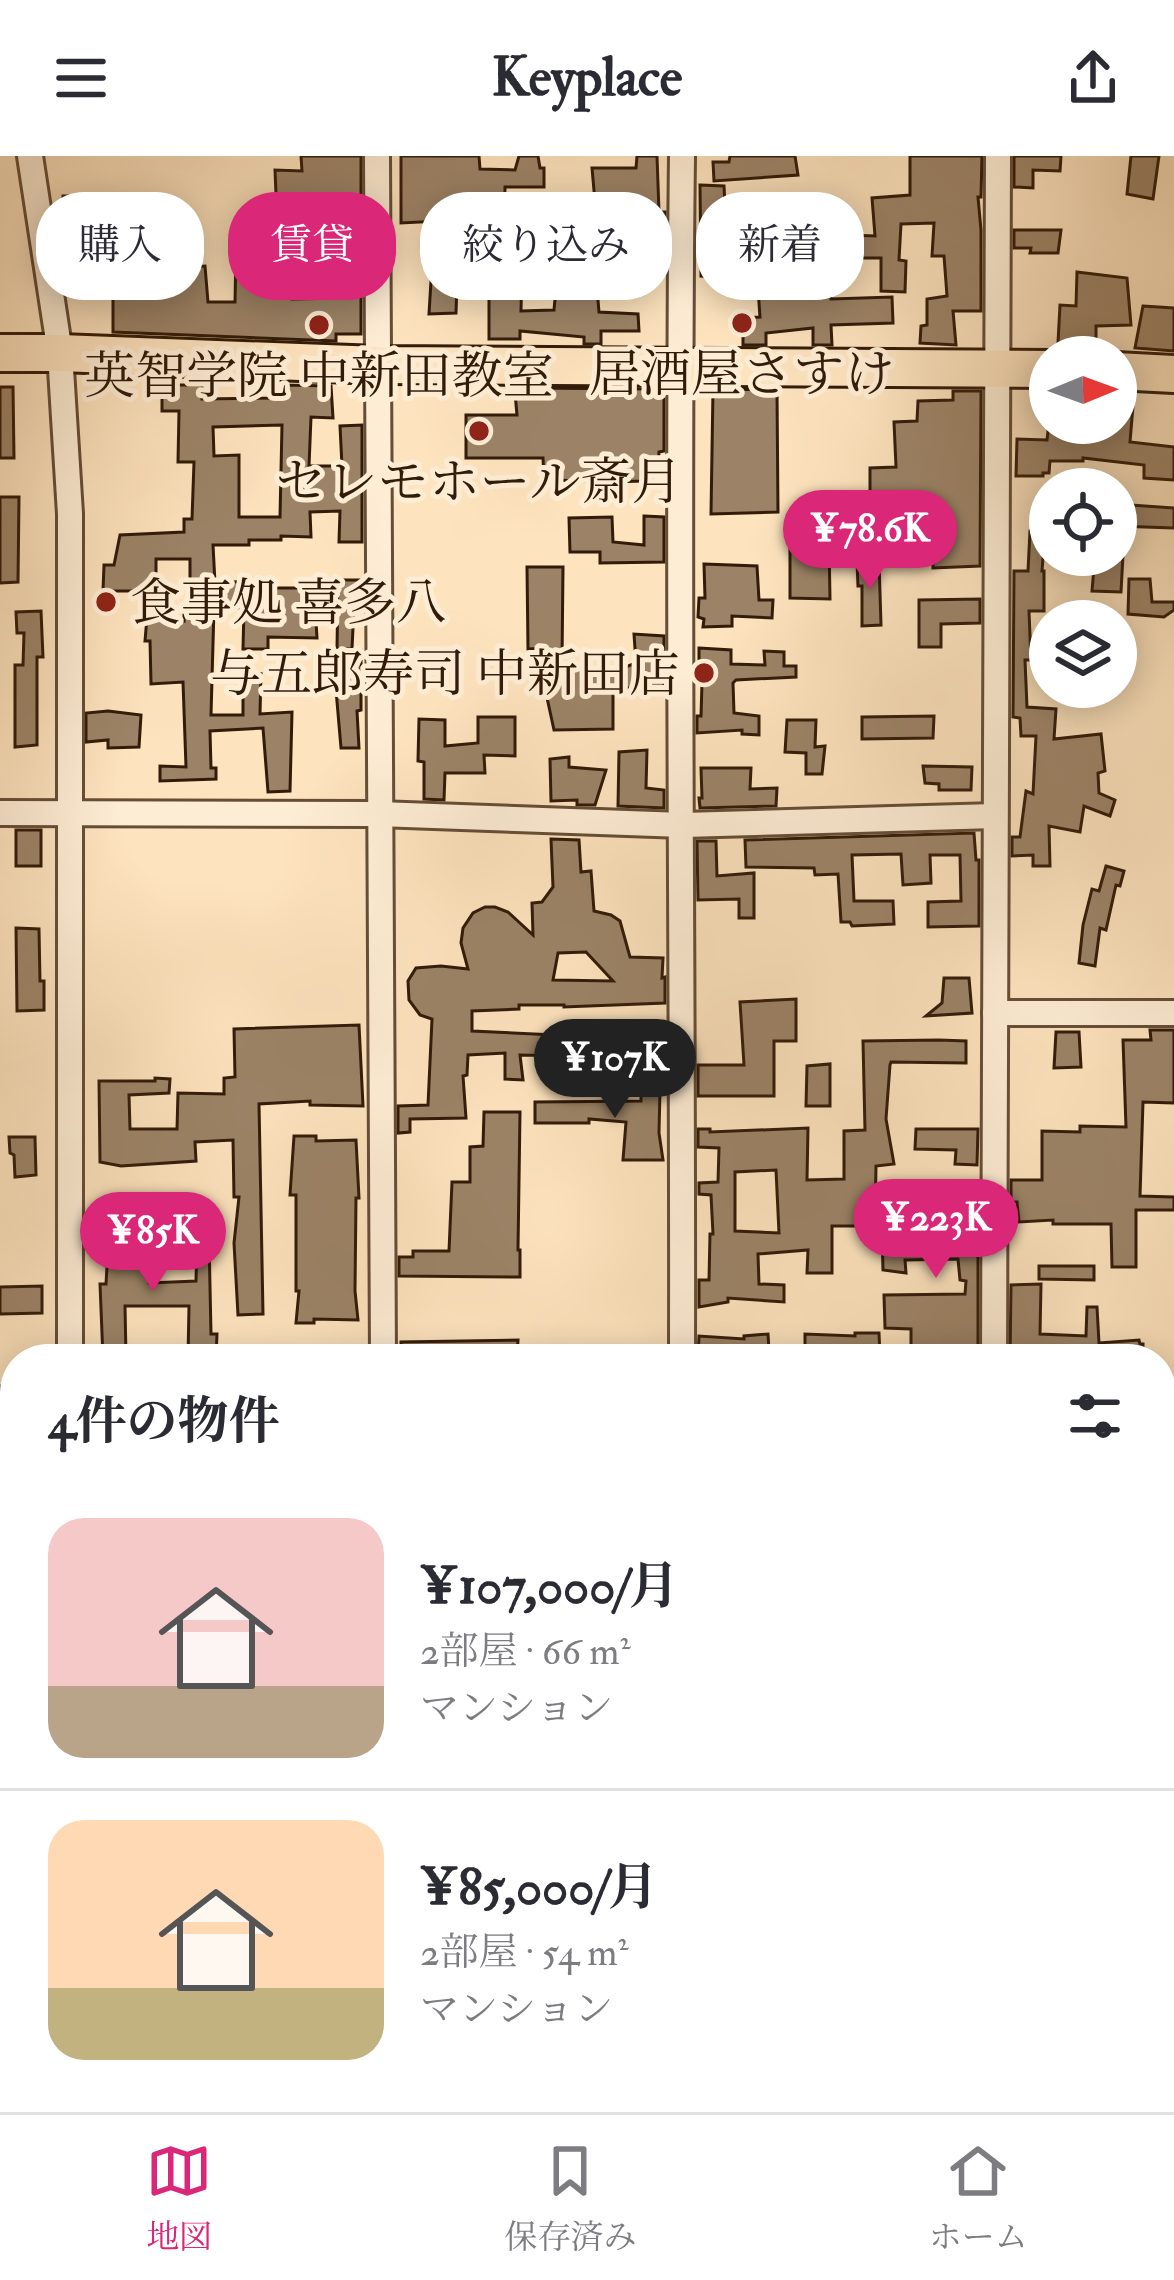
<!DOCTYPE html>
<html lang="ja">
<head>
<meta charset="utf-8">
<style>
  body { margin:0; font-family:"IM FELL Double Pica","Noto Serif JP",serif; background:#f2f2f3; color:#2b2b33; height:100vh; display:flex; flex-direction:column; font-size:45px; white-space:nowrap }
  * { box-sizing:border-box; margin:0 }
  p { font-size:39px; color:#7c7c81 }
  .icon { flex:none; width:66px; height:66px; fill:none; stroke:currentColor; stroke-width:2; stroke-linecap:round; stroke-linejoin:round }
  .map { position:relative; flex:1; overflow:hidden }
  .sheet { position:absolute; left:0px; top:1188px; width:1176px; height:768px; display:flex; flex-direction:column; background:#fff; border-radius:48px 48px 0 0; box-shadow:0 6px 30px #0003 }
  .sheet>* { flex:none }
  .top-card { position:absolute; left:36px; top:36px; width:1104px; height:108px; display:flex; gap:24px }
  .needle { width:78px; rotate:89deg }
  .buttons { position:absolute; left:1029px; top:180px; display:grid; gap:24px }
  .buttons a { display:grid; place-items:center; width:108px; height:108px; border-radius:50%; background:#fff; box-shadow:0 6px 30px #0003; font-size:60px }
  .price { position:absolute; translate:-50% -102px; padding:0 27px; border-radius:42px; background:#db2777; color:#fff; font-size:39px; line-height:78px; filter:drop-shadow(0 3px 6px #0008) }
  .price::after { content:''; position:absolute; left:50%; top:72px; width:36px; height:27px; margin-left:-18px; background:inherit; clip-path:polygon(0 0,100% 0,50% 100%) }
  .price.selected { background:#222; color:#fff }
  ul { padding:0; list-style:none }
  li { display:flex; align-items:center; gap:36px; height:300px; padding:0 48px }
  li+li { border-top:3px solid #e1e1e2 }
  li span { display:grid; place-items:center; flex:none; width:336px; height:240px; border-radius:36px; color:#555 }
  li>.icon { margin-inline-start:auto }
  span .icon { width:144px; height:144px; fill:#fffc; stroke-width:1 }
  li b { font-size:51px }
  h2 { display:flex; justify-content:space-between; align-items:center; height:144px; padding:0 48px; font-size:51px }
  .pill { padding:0 42px; border-radius:48px; background:#fff; box-shadow:0 6px 30px #0003; font-size:42px; line-height:108px }
  .pill.selected { background:#db2777; color:#fff }
  header { display:flex; justify-content:space-between; align-items:center; height:156px; padding:0 48px; background:#fff; font-size:54px; font-weight:700 }
  .tab-bar { display:flex; justify-content:space-around; align-items:center; height:168px; border-top:3px solid #e1e1e2; background:#fff; font-size:33px; color:#7c7c81 }
  .tab-bar a { display:grid; justify-items:center; gap:6px }
  .tab-bar .selected { color:#db2777 }
  .map>svg:first-child { display:block }
</style>
</head>
<body>
<header><svg class="icon" aria-label="menu" viewBox="0 0 24 24"><path d="M4 6h16M4 12h16M4 18h16"/></svg>Keyplace<svg class="icon" aria-label="share" viewBox="0 0 24 24"><path d="M12 15V3M7 8l5-5 5 5M5 13v7h14v-7"/></svg></header>
<div class="map">
<svg width="1174" height="1956" viewBox="0 0 1174 1956">
  <rect width="100%" height="100%" fill="#fde3be"/>
  <filter id="stains"><feTurbulence type="fractalNoise" baseFrequency=".00167" numOctaves="4"/><feColorMatrix values="0 0 0 0 .2 0 0 0 0 .09 0 0 0 0 .02 0 0 0 .5 -.17"/></filter>
  <radialGradient id="worn" r=".72"><stop offset=".6" stop-color="#630" stop-opacity="0"/><stop offset="1" stop-color="#630" stop-opacity=".3"/></radialGradient>
  <!-- building -->
  <g fill="#9c8367" stroke="#321b09" stroke-width="3" fill-rule="evenodd">
    <path d="M 301,0 L 361,0 L 361,178 L 336,178 L 336,185 L 113,176 L 113,140 L 108,140 L 106,129 L 113,39 L 137,39 L 137,122 L 179,125 L 178,112 L 205,110 L 208,146 L 235,146 L 236,97 L 257,94 L 258,101 L 278,100 L 277,58 L 281,38 L 276,38 L 275,14 L 302,15 ZM 310,94 L 346,94 L 347,142 L 292,143 L 292,103 L 310,102 Z"/>
    <path d="M 401,0 L 479,0 L 480,13 L 515,14 L 519,0 L 538,0 L 540,12 L 544,12 L 544,31 L 505,31 L 504,85 L 440,84 L 440,65 L 401,67 Z"/>
    <path d="M 637,0 L 657,0 L 659,56 L 665,56 L 664,118 L 646,117 L 646,101 L 628,98 L 628,95 L 602,96 L 601,121 L 596,120 L 599,156 L 638,158 L 639,175 L 601,175 L 601,188 L 584,188 L 584,181 L 520,175 L 520,183 L 489,183 L 489,124 L 507,123 L 506,111 L 522,111 L 521,155 L 554,154 L 560,89 L 545,87 L 536,41 L 569,40 L 571,79 L 604,82 L 595,46 L 592,12 L 636,12 Z"/>
    <path d="M 730,0 L 795,0 L 798,19 L 714,25 L 713,6 L 729,6 Z"/>
    <path d="M 910,0 L 982,0 L 981,41 L 978,41 L 981,74 L 981,155 L 953,155 L 956,189 L 920,187 L 921,170 L 927,169 L 927,143 L 947,140 L 944,100 L 932,100 L 934,67 L 901,68 L 899,104 L 906,105 L 905,136 L 881,135 L 881,102 L 849,102 L 849,79 L 875,80 L 872,42 L 910,39 Z"/>
    <path d="M 1014,0 L 1061,0 L 1060,15 L 1033,14 L 1033,32 L 1014,31 Z"/>
    <path d="M 1131,0 L 1159,0 L 1153,43 L 1127,38 Z"/>
    <path d="M 700,29 L 724,30 L 726,69 L 762,69 L 763,98 L 768,98 L 767,128 L 805,126 L 805,117 L 830,117 L 831,143 L 892,141 L 893,167 L 831,169 L 832,189 L 813,189 L 813,172 L 766,177 L 766,189 L 743,189 L 743,162 L 760,161 L 758,133 L 751,134 L 751,123 L 701,120 Z"/>
    <path d="M 63,40 L 84,40 L 85,96 L 69,96 L 69,65 L 61,66 Z"/>
    <path d="M 1014,74 L 1061,74 L 1058,97 L 1030,97 L 1031,92 L 1014,92 Z"/>
    <path d="M 1077,116 L 1127,122 L 1131,169 L 1096,170 L 1096,185 L 1058,187 L 1060,149 L 1076,150 Z"/>
    <path d="M 431,125 L 457,127 L 456,157 L 429,158 Z"/>
    <path d="M 1143,150 L 1174,152 L 1174,195 L 1135,192 Z"/>
    <path d="M 162,229 L 202,229 L 202,243 L 284,242 L 283,229 L 331,230 L 333,262 L 311,261 L 309,310 L 342,310 L 340,270 L 362,269 L 362,386 L 339,386 L 340,355 L 310,356 L 311,381 L 281,380 L 281,384 L 249,384 L 249,389 L 213,389 L 215,427 L 250,425 L 250,432 L 314,432 L 317,482 L 268,481 L 268,493 L 243,493 L 244,452 L 214,452 L 211,559 L 243,559 L 243,520 L 261,518 L 260,558 L 292,556 L 290,635 L 268,636 L 263,572 L 210,575 L 211,612 L 216,612 L 216,623 L 160,625 L 160,610 L 186,611 L 183,526 L 151,528 L 150,485 L 145,485 L 147,461 L 184,465 L 184,459 L 190,459 L 190,403 L 156,403 L 156,435 L 103,435 L 104,409 L 114,409 L 120,379 L 184,376 L 184,363 L 192,363 L 194,306 L 178,306 L 179,255 L 162,255 ZM 282,269 L 280,361 L 239,361 L 239,299 L 214,300 L 213,271 Z"/>
    <path d="M 0,231 L 13,231 L 14,302 L 0,302 Z"/>
    <path d="M 523,232 L 664,233 L 664,295 L 659,296 L 658,319 L 644,325 L 610,326 L 610,331 L 596,330 L 596,325 L 544,324 L 543,302 L 466,302 L 466,259 L 517,259 L 515,237 Z"/>
    <path d="M 713,233 L 777,234 L 778,356 L 711,358 Z"/>
    <path d="M 953,235 L 981,235 L 980,410 L 933,412 L 933,407 L 913,408 L 912,361 L 870,361 L 870,312 L 896,311 L 894,266 L 917,265 L 918,245 L 953,244 Z"/>
    <path d="M 1116,238 L 1134,238 L 1130,286 L 1174,291 L 1174,324 L 1144,322 L 1144,309 L 1083,302 L 1083,305 L 1050,305 L 1049,317 L 1043,317 L 1043,320 L 1016,320 L 1017,283 L 1047,284 L 1049,267 L 1116,267 Z"/>
    <path d="M 0,341 L 19,341 L 18,426 L 0,427 Z"/>
    <path d="M 1116,348 L 1174,352 L 1174,372 L 1116,370 Z"/>
    <path d="M 644,360 L 664,361 L 664,406 L 600,407 L 600,396 L 570,396 L 569,362 L 612,361 L 613,386 L 644,389 Z"/>
    <path d="M 1030,375 L 1045,375 L 1042,415 L 1044,415 L 1044,455 L 1029,455 L 1031,504 L 1025,504 L 1027,551 L 1056,553 L 1054,583 L 1101,578 L 1105,615 L 1098,617 L 1099,637 L 1115,644 L 1110,660 L 1084,650 L 1080,676 L 1049,670 L 1050,710 L 1033,710 L 1033,699 L 1012,700 L 1012,681 L 1020,681 L 1026,635 L 1033,638 L 1036,580 L 1021,580 L 1020,562 L 1013,561 L 1014,415 L 1028,415 Z"/>
    <path d="M 790,385 L 829,387 L 830,443 L 790,442 Z"/>
    <path d="M 1095,399 L 1123,399 L 1121,436 L 1092,435 Z"/>
    <path d="M 879,405 L 881,469 L 862,470 L 862,430 L 858,430 L 857,406 Z"/>
    <path d="M 704,408 L 757,410 L 759,444 L 773,444 L 772,462 L 732,460 L 732,470 L 703,471 L 704,463 L 698,461 L 699,442 L 705,442 Z"/>
    <path d="M 527,411 L 563,411 L 562,507 L 575,507 L 575,511 L 618,514 L 636,507 L 634,478 L 664,480 L 664,532 L 613,532 L 613,573 L 554,574 L 546,537 L 547,492 L 528,493 Z"/>
    <path d="M 1129,423 L 1150,423 L 1152,446 L 1174,446 L 1174,454 L 1164,461 L 1128,458 Z"/>
    <path d="M 344,424 L 363,424 L 363,451 L 354,451 L 352,493 L 337,493 L 338,427 L 344,427 Z"/>
    <path d="M 980,443 L 980,467 L 941,468 L 941,491 L 919,491 L 919,444 Z"/>
    <path d="M 41,455 L 43,501 L 37,501 L 37,589 L 15,591 L 15,509 L 23,509 L 24,477 L 17,477 L 16,456 Z"/>
    <path d="M 699,492 L 731,494 L 731,508 L 765,509 L 764,495 L 784,496 L 784,510 L 796,510 L 796,521 L 736,524 L 733,527 L 734,557 L 759,560 L 759,579 L 742,578 L 742,574 L 697,577 L 697,560 L 701,560 L 702,527 L 699,527 Z"/>
    <path d="M 354,493 L 361,494 L 361,554 L 357,555 L 359,592 L 341,592 L 336,534 L 346,532 Z"/>
    <path d="M 108,555 L 141,559 L 139,591 L 108,592 L 108,584 L 86,586 L 86,557 Z"/>
    <path d="M 934,560 L 933,582 L 862,583 L 862,561 Z"/>
    <path d="M 478,561 L 515,561 L 515,600 L 484,599 L 485,617 L 445,617 L 444,644 L 424,643 L 424,606 L 418,605 L 419,563 L 445,564 L 445,590 L 478,587 Z"/>
    <path d="M 787,564 L 816,564 L 815,591 L 825,590 L 822,618 L 806,618 L 806,597 L 785,596 Z"/>
    <path d="M 647,594 L 646,632 L 664,634 L 664,652 L 618,650 L 619,596 Z"/>
    <path d="M 569,601 L 569,611 L 606,614 L 595,649 L 577,649 L 577,644 L 551,645 L 550,603 Z"/>
    <path d="M 923,610 L 972,611 L 971,634 L 939,634 L 939,628 L 925,627 Z"/>
    <path d="M 701,612 L 751,612 L 750,633 L 777,632 L 776,650 L 700,652 L 699,642 L 702,642 Z"/>
    <rect x="16" y="674" width="25" height="36"/>
    <path d="M 974,677 L 976,704 L 979,704 L 979,770 L 928,771 L 928,746 L 961,745 L 960,699 L 930,699 L 931,727 L 903,729 L 901,698 L 852,699 L 854,745 L 893,745 L 894,768 L 852,770 L 850,766 L 841,766 L 838,718 L 815,719 L 814,712 L 746,711 L 745,684 Z"/>
    <path d="M 551,683 L 579,684 L 581,716 L 591,715 L 594,755 L 611,759 L 620,765 L 630,801 L 663,802 L 662,822 L 665,821 L 665,847 L 564,851 L 564,849 L 519,849 L 519,853 L 472,855 L 472,875 L 555,879 L 611,876 L 638,878 L 638,881 L 665,880 L 665,902 L 520,899 L 523,924 L 505,923 L 505,897 L 468,899 L 467,919 L 463,920 L 466,962 L 410,963 L 410,976 L 398,977 L 398,950 L 428,949 L 432,863 L 420,859 L 409,844 L 408,825 L 416,812 L 441,810 L 468,813 L 461,787 L 463,772 L 473,757 L 485,751 L 495,751 L 508,756 L 533,779 L 532,747 L 542,746 L 553,731 ZM 586,796 L 613,825 L 553,824 L 558,797 Z"/>
    <path d="M 697,685 L 716,685 L 717,720 L 754,717 L 754,762 L 739,762 L 739,743 L 698,744 Z"/>
    <path d="M 1106,710 L 1124,715 L 1120,730 L 1116,729 L 1106,774 L 1100,772 L 1095,810 L 1079,807 L 1083,769 L 1092,733 L 1099,735 Z"/>
    <path d="M 16,772 L 39,773 L 40,825 L 44,825 L 44,854 L 17,855 Z"/>
    <path d="M 944,822 L 969,822 L 972,857 L 926,860 L 942,847 Z"/>
    <path d="M 796,843 L 796,885 L 774,885 L 774,940 L 698,940 L 698,909 L 744,909 L 740,846 Z"/>
    <path d="M 359,869 L 363,950 L 310,949 L 310,945 L 259,948 L 263,1158 L 238,1159 L 234,1087 L 239,1041 L 234,1041 L 233,984 L 195,986 L 196,1005 L 121,1010 L 100,1006 L 99,925 L 155,925 L 155,922 L 170,923 L 169,937 L 129,939 L 130,973 L 177,973 L 178,937 L 224,938 L 224,922 L 235,921 L 234,873 Z"/>
    <path d="M 1150,874 L 1174,874 L 1174,947 L 1143,946 L 1140,1040 L 1174,1041 L 1174,1054 L 1136,1054 L 1136,1111 L 1112,1111 L 1111,1068 L 1053,1068 L 1053,1064 L 1019,1066 L 1017,1046 L 1011,1046 L 1011,1024 L 1042,1024 L 1042,975 L 1080,976 L 1080,970 L 1126,971 L 1123,884 L 1151,884 Z"/>
    <path d="M 1056,876 L 1079,876 L 1081,911 L 1054,912 Z"/>
    <path d="M 939,884 L 966,885 L 966,907 L 891,906 L 890,909 L 886,963 L 894,1008 L 876,1010 L 875,1070 L 832,1070 L 832,1117 L 807,1117 L 808,1094 L 758,1098 L 759,1128 L 784,1129 L 784,1146 L 728,1142 L 728,1146 L 699,1151 L 699,1124 L 709,1124 L 710,1078 L 713,1078 L 711,1039 L 699,1038 L 699,1027 L 718,1026 L 719,992 L 698,991 L 698,973 L 710,973 L 710,976 L 808,972 L 807,1024 L 844,1023 L 844,975 L 865,974 L 863,885 ZM 776,1014 L 779,1077 L 735,1075 L 735,1016 Z"/>
    <path d="M 830,908 L 830,950 L 806,950 L 807,910 Z"/>
    <path d="M 641,933 L 660,934 L 659,977 L 663,1004 L 623,1004 L 626,966 L 589,963 L 589,967 L 535,967 L 535,946 L 641,945 Z"/>
    <path d="M 484,956 L 520,956 L 518,1094 L 520,1094 L 520,1121 L 399,1120 L 399,1101 L 413,1101 L 413,1095 L 449,1095 L 452,1026 L 470,1026 L 470,991 L 483,990 Z"/>
    <path d="M 916,973 L 978,973 L 977,1009 L 955,1008 L 956,994 L 915,993 Z"/>
    <path d="M 294,980 L 316,980 L 316,985 L 356,984 L 359,1042 L 356,1042 L 355,1135 L 358,1164 L 314,1163 L 314,1167 L 296,1167 L 299,1135 L 296,1135 L 296,1039 L 290,1039 Z"/>
    <path d="M 9,981 L 35,981 L 36,1019 L 15,1021 L 14,999 L 10,997 Z"/>
    <path d="M 953,1025 L 951,1075 L 978,1075 L 978,1203 L 911,1203 L 911,1173 L 885,1172 L 884,1139 L 965,1138 L 966,1125 L 960,1124 L 958,1103 L 905,1104 L 906,1117 L 883,1114 L 882,1076 L 920,1075 L 921,1026 Z"/>
    <path d="M 109,1074 L 150,1077 L 149,1127 L 196,1125 L 197,1083 L 209,1083 L 211,1178 L 217,1178 L 216,1202 L 188,1202 L 189,1150 L 125,1150 L 126,1201 L 103,1202 L 100,1128 L 106,1128 Z"/>
    <path d="M 1039,1110 L 1094,1110 L 1094,1124 L 1039,1123 Z"/>
    <path d="M 1041,1128 L 1040,1178 L 1086,1180 L 1087,1151 L 1097,1151 L 1099,1187 L 1139,1184 L 1140,1188 L 1143,1188 L 1143,1203 L 1010,1203 L 1011,1129 Z"/>
    <path d="M 42,1130 L 42,1157 L 0,1158 L 0,1131 Z"/>
    <path d="M 855,1177 L 879,1177 L 880,1200 L 805,1203 L 805,1178 L 855,1180 Z"/>
    <path d="M 768,1178 L 769,1194 L 720,1197 L 720,1203 L 698,1203 L 699,1180 L 744,1183 L 744,1180 Z"/>
    <path d="M 518,1184 L 517,1203 L 401,1203 L 401,1186 Z"/>
    <path d="M 0,1230 L 15,1231 L 15,1306 L 0,1307 Z"/>
    <rect x="0" y="1895" width="15" height="50"/>
  </g>
  <g fill="none" stroke-linecap="round" stroke-linejoin="round">
    <!-- minor casing -->
    <g stroke="#654d36" stroke-width="30">
      <g id="minor">
        <path d="M 30,0 L 60,197 L 70,358 L 70,1203"/>
        <path d="M 377,0 L 383,1203"/>
        <path d="M 0,657 L 378,658 L 683,669 L 995,660"/>
        <path d="M 995,857 L 1174,857"/>
        <path d="M 682,1203 C 683,802 677,401 682,0"/>
        <path d="M 994,1203 L 998,0"/>
        <path d="M 1161,1428 L 1174,1427"/>
        <path d="M 0,1433 L 15,1432"/>
        <path d="M 1161,1597 L 1174,1577"/>
        <path d="M 1032,1941 L 1053,1956"/>
        <path d="M 1156,1941 L 1174,1954"/>
        <path d="M 65,1956 L 66,1941"/>
        <path d="M 679,1956 L 679,1941"/>
        <path d="M 923,1956 L 933,1941"/>
      </g>
    </g>
    <!-- highway casing -->
    <g stroke="#321b09" stroke-width="42">
      <g id="highway">
        <path d="M 0,197 L 60,197 L 378,209 L 1050,213"/>
        <path d="M 1116,215 L 1174,218"/>
      </g>
    </g>
    <!-- minor -->
    <use href="#minor" stroke="#feedd5" stroke-width="24"/>
    <!-- highway -->
    <use href="#highway" stroke="#fde3be" stroke-width="36"/>
  </g>
  <!-- markers -->
  <g fill="#8f2418" stroke="#feedd5" stroke-width="4.5">
    <circle cx="742" cy="167" r="12"/>
    <circle cx="319" cy="169" r="12"/>
    <circle cx="479" cy="275" r="12"/>
    <circle cx="106" cy="446" r="12"/>
    <circle cx="704" cy="517" r="12"/>
  </g>
  <g text-anchor="middle" stroke-width="10" stroke-linejoin="round" paint-order="stroke">
    <!-- poi labels -->
    <g font-size="51" fill="#321b09" stroke="#feedd5">
      <text x="742" y="235">居酒屋さすけ</text>
      <text x="319" y="237">英智学院 中新田教室</text>
      <text x="479" y="343">セレモホール斎月</text>
      <text x="130" y="464" text-anchor="start">食事処 喜多八</text>
      <text x="680" y="535" text-anchor="end">与五郎寿司 中新田店</text>
    </g>
  </g>
  <rect width="100%" height="100%" filter="url(#stains)"/>
  <rect width="100%" height="100%" fill="url(#worn)"/>
</svg>
<div class="buttons">
<a><svg class="needle" viewBox="-14 -14 28 28"><path d="M0-13l5 13h-10z" fill="#e53935"/><path d="M0 13l5-13h-10z" fill="#7c7c81"/></svg></a>
<a><svg class="icon" aria-label="locate" viewBox="0 0 24 24"><circle cx="12" cy="12" r="6"/><path d="M12 2v4M12 18v4M2 12h4M18 12h4"/></svg></a>
<a><svg class="icon" aria-label="layers" viewBox="0 0 24 24"><path d="M12 4l9 5-9 5-9-5zM3 14l9 5 9-5"/></svg></a>
</div>
<b class="price" style="left:870px;top:436px">¥78.6K</b>
<b class="price selected" style="left:615px;top:965px">¥107K</b>
<b class="price" style="left:936px;top:1125px">¥223K</b>
<b class="price" style="left:153px;top:1138px">¥85K</b>
<div class="top-card">
<a class="pill">購入</a>
<a class="pill selected">賃貸</a>
<a class="pill">絞り込み</a>
<a class="pill">新着</a>
</div>
<section class="sheet">
<h2>4件の物件<svg class="icon" aria-label="filters" viewBox="0 0 24 24"><path d="M4 7h16M4 17h16"/><circle cx="9" cy="7" r="2"/><circle cx="15" cy="17" r="2"/></svg></h2>
<ul>
<li><span style="background:linear-gradient(#f6c9c9 70%,#b9a48a 0)"><svg class="icon" aria-label="home" viewBox="0 0 24 24"><path d="M3 11l9-7 9 7M6 9v11h12V9"/></svg></span><div><b>¥107,000/月</b><p>2部屋 · 66 m²</p><p>マンション</p></div></li>
<li><span style="background:linear-gradient(#ffd9b3 70%,#c2b280 0)"><svg class="icon" aria-label="home" viewBox="0 0 24 24"><path d="M3 11l9-7 9 7M6 9v11h12V9"/></svg></span><div><b>¥85,000/月</b><p>2部屋 · 54 m²</p><p>マンション</p></div></li>
</ul>
</section>
</div>
<nav class="tab-bar">
<a class="selected"><svg class="icon" aria-label="map" viewBox="0 0 24 24"><path d="M3 6l6-2 6 2 6-2v14l-6 2-6-2-6 2zM9 4v14M15 6v14"/></svg>地図</a>
<a><svg class="icon" aria-label="saved" viewBox="0 0 24 24"><path d="M7 4h10v16l-5-4-5 4z"/></svg>保存済み</a>
<a><svg class="icon" aria-label="home" viewBox="0 0 24 24"><path d="M3 11l9-7 9 7M6 9v11h12V9"/></svg>ホーム</a>
</nav>
</body>
</html>
